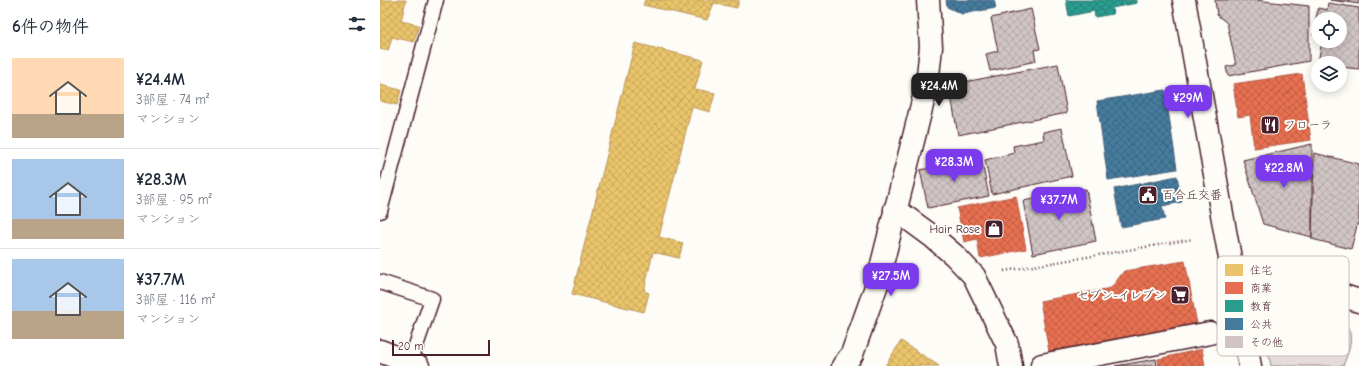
<!DOCTYPE html>
<html lang="ja">
<head>
<meta charset="utf-8">
<style>
  body { margin:0; font-family:"Comic Neue","Klee One",sans-serif; background:#f6f6f7; color:#1f2937; height:100vh; display:flex; flex-direction:column; font-size:15px; white-space:nowrap }
  * { box-sizing:border-box; margin:0 }
  p { font-size:13px; color:#747a83 }
  .icon { flex:none; width:22px; height:22px; fill:none; stroke:currentColor; stroke-width:2; stroke-linecap:round; stroke-linejoin:round }
  .map { position:relative; flex:1; overflow:hidden }
  .drawer { display:flex; flex-direction:column; background:#fff; width:380px }
  .drawer>* { flex:none }
  .tools { position:absolute; left:931px; top:12px; display:grid; gap:8px }
  .tools a { display:grid; place-items:center; width:36px; height:36px; border-radius:50%; background:#fff; box-shadow:0 2px 10px #0003; font-size:20px }
  .scale { position:absolute; left:12px; bottom:10px; width:98px; box-sizing:border-box; padding-left:4px; border:2px solid #4a1f2b; border-top:0; font-size:11px; line-height:14px; white-space:nowrap; color:#4a1f2b; -webkit-text-stroke:3px #fdfcf7; paint-order:stroke }
  .price { position:absolute; translate:-50% -34px; padding:0 9px; border-radius:8px; background:#7c3aed; color:#fff; font-size:13px; line-height:26px; filter:drop-shadow(0 1px 2px #0008) }
  .price::after { content:''; position:absolute; left:50%; top:24px; width:12px; height:9px; margin-left:-6px; background:inherit; clip-path:polygon(0 0,100% 0,50% 100%) }
  .price.active { background:#222; color:#fff }
  ul { padding:0; list-style:none }
  li { display:flex; align-items:center; gap:12px; height:100px; padding:0 12px }
  li+li { border-top:1px solid #e0e1e3 }
  li span { display:grid; place-items:center; flex:none; width:112px; height:80px; border-radius:0px; color:#555 }
  li>.icon { margin-inline-start:auto }
  span .icon { width:48px; height:48px; fill:#fffc; stroke-width:1 }
  li b { font-size:17px }
  h2 { display:flex; justify-content:space-between; align-items:center; height:48px; padding:0 12px; font-size:17px }
  main { display:flex; flex:1; min-height:0 }
  .map>svg:first-child { display:block }
</style>
</head>
<body>
<main>
<section class="drawer">
<h2>6件の物件<svg class="icon" aria-label="filters" viewBox="0 0 24 24"><path d="M4 7h16M4 17h16"/><circle cx="9" cy="7" r="2"/><circle cx="15" cy="17" r="2"/></svg></h2>
<ul>
<li><span style="background:linear-gradient(#ffd9b3 70%,#b9a48a 0)"><svg class="icon" aria-label="home" viewBox="0 0 24 24"><path d="M3 11l9-7 9 7M6 9v11h12V9"/></svg></span><div><b>¥24.4M</b><p>3部屋 · 74 m²</p><p>マンション</p></div></li>
<li><span style="background:linear-gradient(#a9c7e8 75%,#b9a48a 0)"><svg class="icon" aria-label="home" viewBox="0 0 24 24"><path d="M3 11l9-7 9 7M6 9v11h12V9"/></svg></span><div><b>¥28.3M</b><p>3部屋 · 95 m²</p><p>マンション</p></div></li>
<li><span style="background:linear-gradient(#a9c7e8 65%,#b9a48a 0)"><svg class="icon" aria-label="home" viewBox="0 0 24 24"><path d="M3 11l9-7 9 7M6 9v11h12V9"/></svg></span><div><b>¥37.7M</b><p>3部屋 · 116 m²</p><p>マンション</p></div></li>
</ul>
</section>
<div class="map">
<svg width="979" height="366" viewBox="0 0 979 366">
  <defs>
    <pattern id="homes-cross-hatch" width="8" height="8" patternUnits="userSpaceOnUse"><rect width="8" height="8" fill="#e9c46a"/><path d="M0 0l8 8M0 8l8-8" fill="none" stroke="#c9a85c"/></pattern>
    <pattern id="shops-cross-hatch" width="8" height="8" patternUnits="userSpaceOnUse"><rect width="8" height="8" fill="#e76f51"/><path d="M0 0l8 8M0 8l8-8" fill="none" stroke="#bd5b43"/></pattern>
    <pattern id="schools-cross-hatch" width="8" height="8" patternUnits="userSpaceOnUse"><rect width="8" height="8" fill="#2a9d8f"/><path d="M0 0l8 8M0 8l8-8" fill="none" stroke="#267f75"/></pattern>
    <pattern id="public-cross-hatch" width="8" height="8" patternUnits="userSpaceOnUse"><rect width="8" height="8" fill="#457b9d"/><path d="M0 0l8 8M0 8l8-8" fill="none" stroke="#3c6480"/></pattern>
    <pattern id="building-cross-hatch" width="8" height="8" patternUnits="userSpaceOnUse"><rect width="8" height="8" fill="#d0c5c4"/><path d="M0 0l8 8M0 8l8-8" fill="none" stroke="#b4a9a9"/></pattern>
  </defs>
  <rect width="100%" height="100%" fill="#fdfcf7"/>
  <filter id="ink" filterUnits="userSpaceOnUse"><feTurbulence type="fractalNoise" baseFrequency=".025" numOctaves="2"/><feDisplacementMap in="SourceGraphic" scale="8" xChannelSelector="R" yChannelSelector="G"/><feConvolveMatrix kernelMatrix="1 2 1 2 8 2 1 2 1" color-interpolation-filters="sRGB"/></filter>
  <g filter="url(#ink)">
    <!-- garden -->
    <path fill="#e3dcda" stroke="#967e82" d="M 913,302 C 926,305 937,310 949,315 C 953,317 959,319 963,322 C 977,333 968,353 963,366 L 891,366 L 883,326 C 886,309 899,304 913,302 Z"/>
    <!-- homes -->
    <g fill="url(#homes-cross-hatch)" stroke="#b99257">
      <path d="M 0,0 L 26,0 L 21,21 L 39,25 L 34,42 L 12,37 L 8,51 L 0,49 Z"/>
      <path d="M 265,0 L 359,0 L 357,8 L 334,3 L 327,20 L 263,5 Z"/>
      <path d="M 255,43 L 323,60 L 315,89 L 335,93 L 330,112 L 312,107 L 279,237 L 303,243 L 299,258 L 273,252 L 264,291 L 269,293 L 264,312 L 192,294 Z"/>
      <path d="M 0,85 L 21,90 L 17,105 L 0,101 Z"/>
      <path d="M 521,341 L 559,366 L 505,366 Z"/>
    </g>
    <!-- shops -->
    <g fill="url(#shops-cross-hatch)" stroke="#b85746">
      <path d="M 922,74 L 931,140 L 874,148 L 870,115 L 858,117 L 853,84 Z"/>
      <path d="M 636,196 L 646,249 L 600,258 L 597,239 L 584,242 L 577,208 Z"/>
      <path d="M 805,261 L 817,324 L 734,340 L 730,346 L 670,357 L 660,301 L 731,288 L 744,271 Z"/>
      <path d="M 822,349 L 825,366 L 779,366 L 778,359 Z"/>
    </g>
    <!-- schools -->
    <path fill="url(#schools-cross-hatch)" stroke="#347771" d="M 686,0 L 757,0 L 757,3 L 732,8 L 733,14 L 715,17 L 714,11 L 689,16 Z"/>
    <!-- public -->
    <g fill="url(#public-cross-hatch)" stroke="#465f7b">
      <path d="M 566,0 L 614,0 L 616,8 L 582,14 L 567,7 Z"/>
      <path d="M 785,90 L 797,169 L 728,180 L 717,101 Z"/>
      <path d="M 797,176 L 802,202 L 782,206 L 785,219 L 741,227 L 734,189 Z"/>
    </g>
    <!-- building -->
    <g fill="url(#building-cross-hatch)" stroke="#4a1f2b">
      <path d="M 835,0 L 875,0 L 929,6 L 929,61 L 848,76 L 846,67 L 856,65 L 847,23 L 837,15 Z"/>
      <path d="M 950,0 L 979,0 L 979,4 Z"/>
      <path d="M 948,3 L 979,8 L 979,69 L 960,67 L 960,63 L 938,63 L 942,41 L 960,41 L 960,19 L 938,19 L 938,36 L 933,35 L 938,8 L 947,10 Z"/>
      <path d="M 651,9 L 660,49 L 654,50 L 656,61 L 610,71 L 606,54 L 618,51 L 611,18 Z"/>
      <path d="M 678,64 L 687,113 L 578,135 L 569,85 Z"/>
      <path d="M 682,128 L 692,176 L 612,194 L 605,160 L 634,153 L 633,146 L 664,140 L 663,132 Z"/>
      <path d="M 932,144 L 932,237 L 883,224 L 863,160 Z"/>
      <path d="M 934,153 L 979,164 L 979,218 L 971,249 L 932,239 Z"/>
      <path d="M 601,158 L 609,196 L 548,208 L 540,170 Z"/>
      <path d="M 706,189 L 716,241 L 653,254 L 643,201 Z"/>
      <path d="M 776,359 L 777,366 L 735,366 Z"/>
    </g>
    <g fill="none" stroke-linecap="round" stroke-linejoin="round">
      <!-- service casing -->
      <g stroke="#4a1f2b" stroke-width="17">
        <g id="service">
          <path d="M 0,211 L 56,0"/>
          <path d="M 0,282 L 52,299 L 30,363"/>
        </g>
      </g>
      <!-- pedestrian casing -->
      <g stroke="#4a1f2b" stroke-width="25">
        <path id="pedestrian" d="M 662,365 L 830,333"/>
      </g>
      <!-- minor casing -->
      <g stroke="#4a1f2b" stroke-width="25">
        <g id="minor">
          <path d="M 515,209 L 553,237 L 574,255 L 594,276 L 627,344 L 631,366"/>
          <path d="M 855,282 L 896,274 L 979,301"/>
          <path d="M 0,351 L 38,366"/>
          <path d="M 463,366 L 472,354 L 497,284 L 547,85 L 551,47 L 548,0"/>
        </g>
      </g>
      <!-- tertiary casing -->
      <g stroke="#4a1f2b" stroke-width="25">
        <path id="tertiary" d="M 804,0 L 845,231 L 870,366"/>
      </g>
      <!-- path -->
      <path stroke="#4a1f2b" stroke-width="2.5" stroke-dasharray="1 3" stroke-linecap="butt" d="M 624,271 L 813,239"/>
      <!-- service -->
      <use href="#service" stroke="#fdfcf7" stroke-width="14"/>
      <!-- pedestrian -->
      <use href="#pedestrian" stroke="#fdfcf7" stroke-width="22"/>
      <!-- minor -->
      <use href="#minor" stroke="#fdfcf7" stroke-width="22"/>
      <!-- tertiary -->
      <use href="#tertiary" stroke="#fdfcf7" stroke-width="22"/>
    </g>
  </g>
  <!-- icons -->
  <defs>
    <g id="restaurant-square" transform="scale(1)"><rect x="-9" y="-9" width="18" height="18" rx="4" fill="#4a1f2b" stroke="#fdfcf7"/><path d="M-5-6h1v4h1v-4h1v4h1v-4h1v5L-1.5 .5V6h-2V.5L-5-1ZM5-6V6H3V1.5H1.5Q1.5-4 5-6Z" fill="#fff"/></g>
    <g id="civic-square" transform="scale(1)"><rect x="-9" y="-9" width="18" height="18" rx="4" fill="#4a1f2b" stroke="#fdfcf7"/><path d="M-.6-6.5H3V-4.5H.6V-3L4-1V1h2V6H-6V1h2V-1L-.6-3ZM-1.2 2.5V6h2.4V2.5Z" fill="#fff"/></g>
    <g id="shop-square" transform="scale(1)"><rect x="-9" y="-9" width="18" height="18" rx="4" fill="#4a1f2b" stroke="#fdfcf7"/><path d="M-5-2.5h2.3a2.7 3.5 0 0 1 5.4 0H5L5.5 6h-11ZM-1.5-2.5h3a1.5 2.3 0 0 0-3 0Z" fill="#fff"/></g>
    <g id="supermarket-square" transform="scale(1)"><rect x="-9" y="-9" width="18" height="18" rx="4" fill="#4a1f2b" stroke="#fdfcf7"/><path d="M-6-5.5h2.5l.6 2H6L4.5 2H-2.5L-4.4-4H-6ZM-1.5 3.2a1.3 1.3 0 1 0 .1 0ZM3 3.2a1.3 1.3 0 1 0 .1 0Z" fill="#fff"/></g>
  </defs>
  <g fill-rule="evenodd">
    <use href="#restaurant-square" x="890" y="125"/>
    <use href="#civic-square" x="768" y="195"/>
    <use href="#shop-square" x="614" y="229"/>
    <use href="#supermarket-square" x="800" y="295"/>
  </g>
  <g text-anchor="middle" stroke-width="4" stroke-linejoin="round" paint-order="stroke">
    <!-- poi labels -->
    <g font-size="12" fill="#4a1f2b" stroke="#fdfcf7" text-anchor="start">
      <text x="904" y="129">フローラ</text>
      <text x="782" y="199">百合丘交番</text>
      <text x="600" y="233" text-anchor="end">Hair Rose</text>
      <text x="786" y="299" text-anchor="end">セブン-イレブン</text>
    </g>
  </g>
  <!-- legend -->
  <rect x="837" y="256" width="132" height="100" rx="6" fill="#fdfcf7" stroke="#c7baba" stroke-width="1"/>
  <rect x="845" y="264" width="18" height="12" fill="#e9c46a"/>
  <rect x="845" y="282" width="18" height="12" fill="#e76f51"/>
  <rect x="845" y="300" width="18" height="12" fill="#2a9d8f"/>
  <rect x="845" y="318" width="18" height="12" fill="#457b9d"/>
  <rect x="845" y="336" width="18" height="12" fill="#d0c5c4"/>
  <g font-size="11" fill="#4a1f2b">
    <text x="870" y="274">住宅</text>
    <text x="870" y="292">商業</text>
    <text x="870" y="310">教育</text>
    <text x="870" y="328">公共</text>
    <text x="870" y="346">その他</text>
  </g>
</svg>
<div class="tools">
<a><svg class="icon" aria-label="locate" viewBox="0 0 24 24"><circle cx="12" cy="12" r="6"/><path d="M12 2v4M12 18v4M2 12h4M18 12h4"/></svg></a>
<a><svg class="icon" aria-label="layers" viewBox="0 0 24 24"><path d="M12 4l9 5-9 5-9-5zM3 14l9 5 9-5"/></svg></a>
</div>
<div class="scale">20 m</div>
<b class="price active" style="left:559px;top:107px">¥24.4M</b>
<b class="price" style="left:808px;top:119px">¥29M</b>
<b class="price" style="left:574px;top:183px">¥28.3M</b>
<b class="price" style="left:904px;top:189px">¥22.8M</b>
<b class="price" style="left:679px;top:221px">¥37.7M</b>
<b class="price" style="left:511px;top:297px">¥27.5M</b>
</div>
</main>
</body>
</html>
